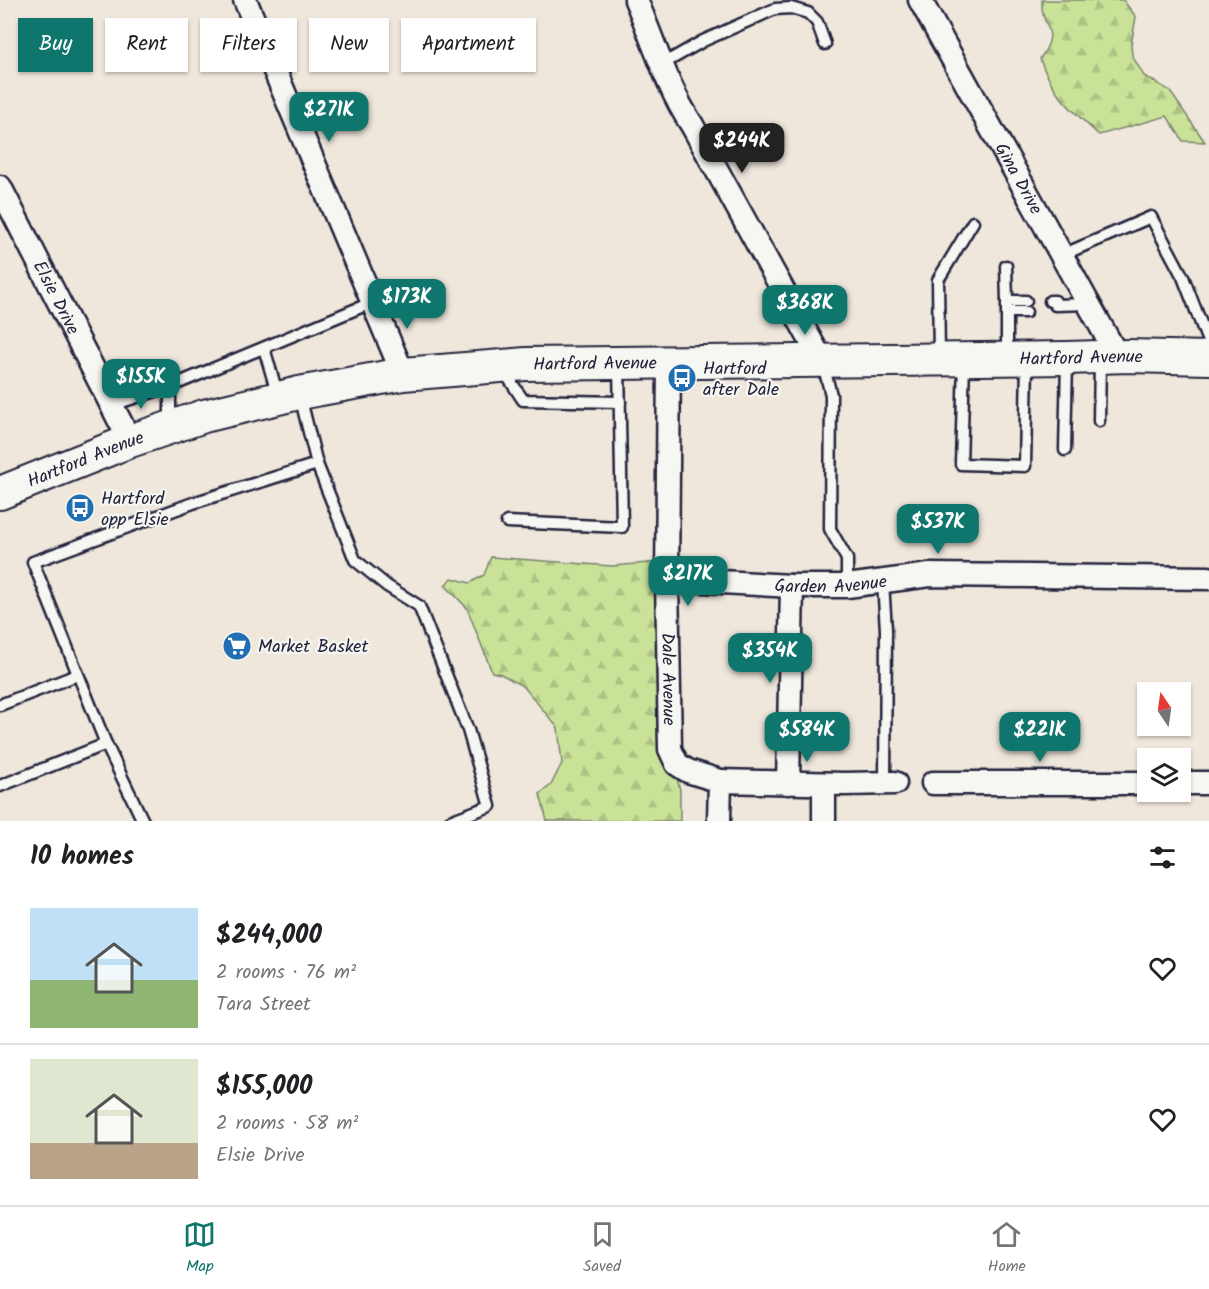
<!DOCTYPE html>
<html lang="en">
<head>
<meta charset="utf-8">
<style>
  body { margin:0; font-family:Kalam,sans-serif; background:#f2f2f2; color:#202124; height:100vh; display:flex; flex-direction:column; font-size:22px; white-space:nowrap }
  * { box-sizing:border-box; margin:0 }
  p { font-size:20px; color:#757577 }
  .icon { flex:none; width:33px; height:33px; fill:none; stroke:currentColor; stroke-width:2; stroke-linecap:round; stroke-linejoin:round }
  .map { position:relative; height:821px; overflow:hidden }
  .sheet { display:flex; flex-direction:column; background:#fff; flex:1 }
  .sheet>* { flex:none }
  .banner { position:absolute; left:18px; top:18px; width:600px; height:54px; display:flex; gap:12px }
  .needle { width:39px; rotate:347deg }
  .tools { position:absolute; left:1137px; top:682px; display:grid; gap:12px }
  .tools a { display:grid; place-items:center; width:54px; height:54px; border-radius:0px; background:#fff; box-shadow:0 2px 4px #0004; font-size:30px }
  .price { position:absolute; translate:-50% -51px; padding:0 14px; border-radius:12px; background:#0f766e; color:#fff; font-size:20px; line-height:39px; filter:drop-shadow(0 2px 3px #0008) }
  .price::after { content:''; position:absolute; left:50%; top:36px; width:18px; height:14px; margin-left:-9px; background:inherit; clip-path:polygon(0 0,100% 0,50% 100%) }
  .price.on { background:#222; color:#fff }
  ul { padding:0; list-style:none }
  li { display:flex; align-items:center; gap:18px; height:150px; padding:0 30px }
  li+li { border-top:2px solid #e0e0e0 }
  li span { display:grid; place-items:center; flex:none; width:168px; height:120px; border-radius:0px; color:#555 }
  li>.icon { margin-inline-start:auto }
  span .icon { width:72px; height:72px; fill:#fffc; stroke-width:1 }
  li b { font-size:26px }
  h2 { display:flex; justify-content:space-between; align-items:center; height:72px; padding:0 30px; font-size:26px }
  .pill { padding:0 21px; border-radius:0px; background:#fff; box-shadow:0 2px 4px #0004; font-size:21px; line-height:54px }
  .pill.on { background:#0f766e; color:#fff }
  .tab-bar { display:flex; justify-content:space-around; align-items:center; height:84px; border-top:2px solid #e0e0e0; background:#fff; font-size:16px; color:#757577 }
  .tab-bar a { display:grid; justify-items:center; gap:3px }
  .tab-bar .on { color:#0f766e }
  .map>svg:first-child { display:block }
</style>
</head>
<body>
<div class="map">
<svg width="1209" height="821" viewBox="0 0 1209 821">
  <defs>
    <pattern id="forest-firs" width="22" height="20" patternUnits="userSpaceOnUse" patternTransform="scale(1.5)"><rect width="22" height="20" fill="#cae298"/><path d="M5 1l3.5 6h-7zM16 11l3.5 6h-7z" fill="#adc284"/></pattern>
  </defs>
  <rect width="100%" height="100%" fill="#efe7dc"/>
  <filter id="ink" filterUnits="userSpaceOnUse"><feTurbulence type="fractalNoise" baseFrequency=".0167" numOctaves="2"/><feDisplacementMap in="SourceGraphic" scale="12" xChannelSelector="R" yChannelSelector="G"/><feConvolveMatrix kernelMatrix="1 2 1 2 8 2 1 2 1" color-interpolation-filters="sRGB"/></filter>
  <g filter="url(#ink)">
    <!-- forest -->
    <g fill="url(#forest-firs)" stroke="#76826a" stroke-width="1.5">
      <path d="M 1042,0 L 1123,0 L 1136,17 L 1131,44 L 1132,55 L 1144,76 L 1169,90 L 1205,142 L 1183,141 L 1167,116 L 1099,135 C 1072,110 1053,95 1040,59 C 1062,26 1040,31 1042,0 Z"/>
      <path d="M 491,557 L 612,566 L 672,561 L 676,774 L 680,790 L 680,821 L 547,821 L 540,794 L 551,785 L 562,763 L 558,728 L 524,687 L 501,674 L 492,672 L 467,608 L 445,585 L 452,578 L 470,583 L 484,575 Z"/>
    </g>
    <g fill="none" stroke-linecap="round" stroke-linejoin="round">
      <!-- service casing -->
      <g stroke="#22223b" stroke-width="15">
        <g id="service">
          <path d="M 661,65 L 703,41 L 775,9 L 791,8 L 808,13 L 817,22 L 825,44"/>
          <path d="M 1062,255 L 1151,217 L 1183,277 L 1209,344"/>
          <path d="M 1006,266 L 1007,301"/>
          <path d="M 1050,301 L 1055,301 L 1055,305 L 1089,304"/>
          <path d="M 1007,312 L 1026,312"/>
          <path d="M 264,348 L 278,396"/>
          <path d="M 939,356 L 938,280 L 973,222"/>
          <path d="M 1007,357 L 1007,301 L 1026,301"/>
          <path d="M 964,362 L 961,464 L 1025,466 L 1027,362"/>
          <path d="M 823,364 L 831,395 L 830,529 L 847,559 L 847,586"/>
          <path d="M 504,371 L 523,400 L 620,402"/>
          <path d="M 300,396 L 317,464 L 355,560 L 387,586 L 419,606 L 468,730 L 490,806 L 450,821"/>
          <path d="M 112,405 L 174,385 L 373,302"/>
          <path d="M 1099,421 L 1100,360"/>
          <path d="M 170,423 L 170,387"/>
          <path d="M 1065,450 L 1067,361"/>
          <path d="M 507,522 L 622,527 L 619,365"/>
          <path d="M 883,582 L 886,630 L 885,784"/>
          <path d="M 0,705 L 77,675"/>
          <path d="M 0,786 L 106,744"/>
          <path d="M 143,821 L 106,744 L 33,562 L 193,503 L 317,464"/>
        </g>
      </g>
      <!-- minor casing -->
      <g stroke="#22223b" stroke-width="27">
        <g id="minor">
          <path d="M 245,0 L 403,374"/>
          <path d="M 636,0 C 654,42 667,87 692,125 L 822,361"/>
          <path id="s1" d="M 920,0 L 1118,357"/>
          <path id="s2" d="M 0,187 L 130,441"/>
          <path id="s3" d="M 669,361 L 667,579 L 670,749 L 677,764 L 688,771 L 720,781 L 719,821"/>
          <path id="s4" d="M 667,579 L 792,586 L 847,586 L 930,575 L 1209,578"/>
          <path d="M 720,781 L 844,784 L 895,783"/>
          <path d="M 788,783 L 792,586"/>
          <path d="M 933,783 L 1148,783"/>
          <path d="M 1180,783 L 1209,783"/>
          <path d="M 824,821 L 824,784"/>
        </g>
      </g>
      <!-- secondary casing -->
      <g stroke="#22223b" stroke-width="36">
        <g id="secondary">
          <path id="s5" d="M 0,493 L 130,441 L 204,416 L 299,393 L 403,374 L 526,364 L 1067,358 L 1129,356 L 1209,358"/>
        </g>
      </g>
      <!-- service -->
      <use href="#service" stroke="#f6f6f2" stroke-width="10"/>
      <!-- minor -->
      <use href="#minor" stroke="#f6f6f2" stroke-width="22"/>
      <!-- secondary -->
      <use href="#secondary" stroke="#f6f6f2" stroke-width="32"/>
    </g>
  </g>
  <!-- icons -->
  <defs>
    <g id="bus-disc" transform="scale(1.5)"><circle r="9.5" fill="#1f6fb2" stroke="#f6f6f2"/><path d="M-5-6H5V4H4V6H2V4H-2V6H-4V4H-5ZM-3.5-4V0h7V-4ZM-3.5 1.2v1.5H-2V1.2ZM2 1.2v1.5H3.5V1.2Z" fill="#fff"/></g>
    <g id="supermarket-disc" transform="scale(1.5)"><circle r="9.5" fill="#1f6fb2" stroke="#f6f6f2"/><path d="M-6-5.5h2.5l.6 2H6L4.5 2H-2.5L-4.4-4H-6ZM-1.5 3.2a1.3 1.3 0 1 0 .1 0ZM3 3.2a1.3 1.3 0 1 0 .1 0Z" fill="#fff"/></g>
  </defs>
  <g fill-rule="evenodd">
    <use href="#bus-disc" x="682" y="378"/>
    <use href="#bus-disc" x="80" y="508"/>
    <use href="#supermarket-disc" x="237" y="646"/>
  </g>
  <g text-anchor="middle" stroke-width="4.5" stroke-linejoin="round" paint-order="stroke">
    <!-- street labels -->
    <g font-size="18" fill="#22223b" stroke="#f6f6f2">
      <text dy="6" stroke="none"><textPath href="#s1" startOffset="204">Gina Drive</textPath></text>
      <text dy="6" stroke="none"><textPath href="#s2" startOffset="124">Elsie Drive</textPath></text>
      <text dy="6" stroke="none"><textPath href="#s5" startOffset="1100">Hartford Avenue</textPath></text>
      <text dy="6" stroke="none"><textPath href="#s5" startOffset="614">Hartford Avenue</textPath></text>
      <text dy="6" stroke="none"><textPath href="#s5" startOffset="92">Hartford Avenue</textPath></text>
      <text dy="6" stroke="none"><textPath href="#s4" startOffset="164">Garden Avenue</textPath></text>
      <text dy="6" stroke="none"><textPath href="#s3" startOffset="318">Dale Avenue</textPath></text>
    </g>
    <!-- poi labels -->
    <g font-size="18" fill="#22223b" stroke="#f6f6f2" text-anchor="start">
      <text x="703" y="374">Hartford<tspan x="703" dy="21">after Dale</tspan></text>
      <text x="101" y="504">Hartford<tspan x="101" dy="21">opp Elsie</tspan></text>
      <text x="258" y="652">Market Basket</text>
    </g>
  </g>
</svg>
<div class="tools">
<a><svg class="needle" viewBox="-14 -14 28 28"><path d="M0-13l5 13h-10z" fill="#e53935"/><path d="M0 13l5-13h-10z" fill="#757577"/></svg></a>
<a><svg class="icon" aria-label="layers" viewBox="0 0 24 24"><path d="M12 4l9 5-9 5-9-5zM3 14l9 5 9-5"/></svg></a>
</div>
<b class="price" style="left:329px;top:143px">$271K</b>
<b class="price on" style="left:742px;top:174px">$244K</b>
<b class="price" style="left:407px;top:330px">$173K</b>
<b class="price" style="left:805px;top:336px">$368K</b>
<b class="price" style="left:141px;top:410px">$155K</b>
<b class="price" style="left:938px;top:555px">$537K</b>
<b class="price" style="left:688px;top:607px">$217K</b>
<b class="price" style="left:770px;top:684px">$354K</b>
<b class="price" style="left:807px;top:763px">$584K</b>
<b class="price" style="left:1040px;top:763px">$221K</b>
<div class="banner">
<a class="pill on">Buy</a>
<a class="pill">Rent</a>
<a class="pill">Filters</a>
<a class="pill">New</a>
<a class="pill">Apartment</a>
</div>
</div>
<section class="sheet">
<h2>10 homes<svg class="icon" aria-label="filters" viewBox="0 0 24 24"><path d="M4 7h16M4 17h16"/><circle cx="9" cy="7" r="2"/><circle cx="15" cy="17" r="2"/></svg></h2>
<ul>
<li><span style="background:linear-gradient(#bfe0f5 60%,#8fb573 0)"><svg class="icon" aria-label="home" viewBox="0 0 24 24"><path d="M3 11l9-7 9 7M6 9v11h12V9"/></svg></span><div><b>$244,000</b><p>2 rooms · 76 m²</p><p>Tara Street</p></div><svg class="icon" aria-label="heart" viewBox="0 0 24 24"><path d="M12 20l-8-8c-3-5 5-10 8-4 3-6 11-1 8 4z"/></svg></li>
<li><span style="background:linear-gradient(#dfe7d0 70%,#b9a48a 0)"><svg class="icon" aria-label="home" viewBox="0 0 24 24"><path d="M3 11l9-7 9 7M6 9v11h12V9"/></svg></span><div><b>$155,000</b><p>2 rooms · 58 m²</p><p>Elsie Drive</p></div><svg class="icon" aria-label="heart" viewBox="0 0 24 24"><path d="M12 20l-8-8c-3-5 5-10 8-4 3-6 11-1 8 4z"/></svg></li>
</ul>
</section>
<nav class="tab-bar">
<a class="on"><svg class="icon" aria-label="map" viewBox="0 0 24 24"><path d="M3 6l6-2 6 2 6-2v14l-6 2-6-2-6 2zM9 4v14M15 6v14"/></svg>Map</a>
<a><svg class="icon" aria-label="saved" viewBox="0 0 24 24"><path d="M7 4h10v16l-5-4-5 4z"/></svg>Saved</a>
<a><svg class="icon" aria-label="home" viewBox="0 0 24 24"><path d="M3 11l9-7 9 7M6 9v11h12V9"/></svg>Home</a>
</nav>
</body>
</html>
